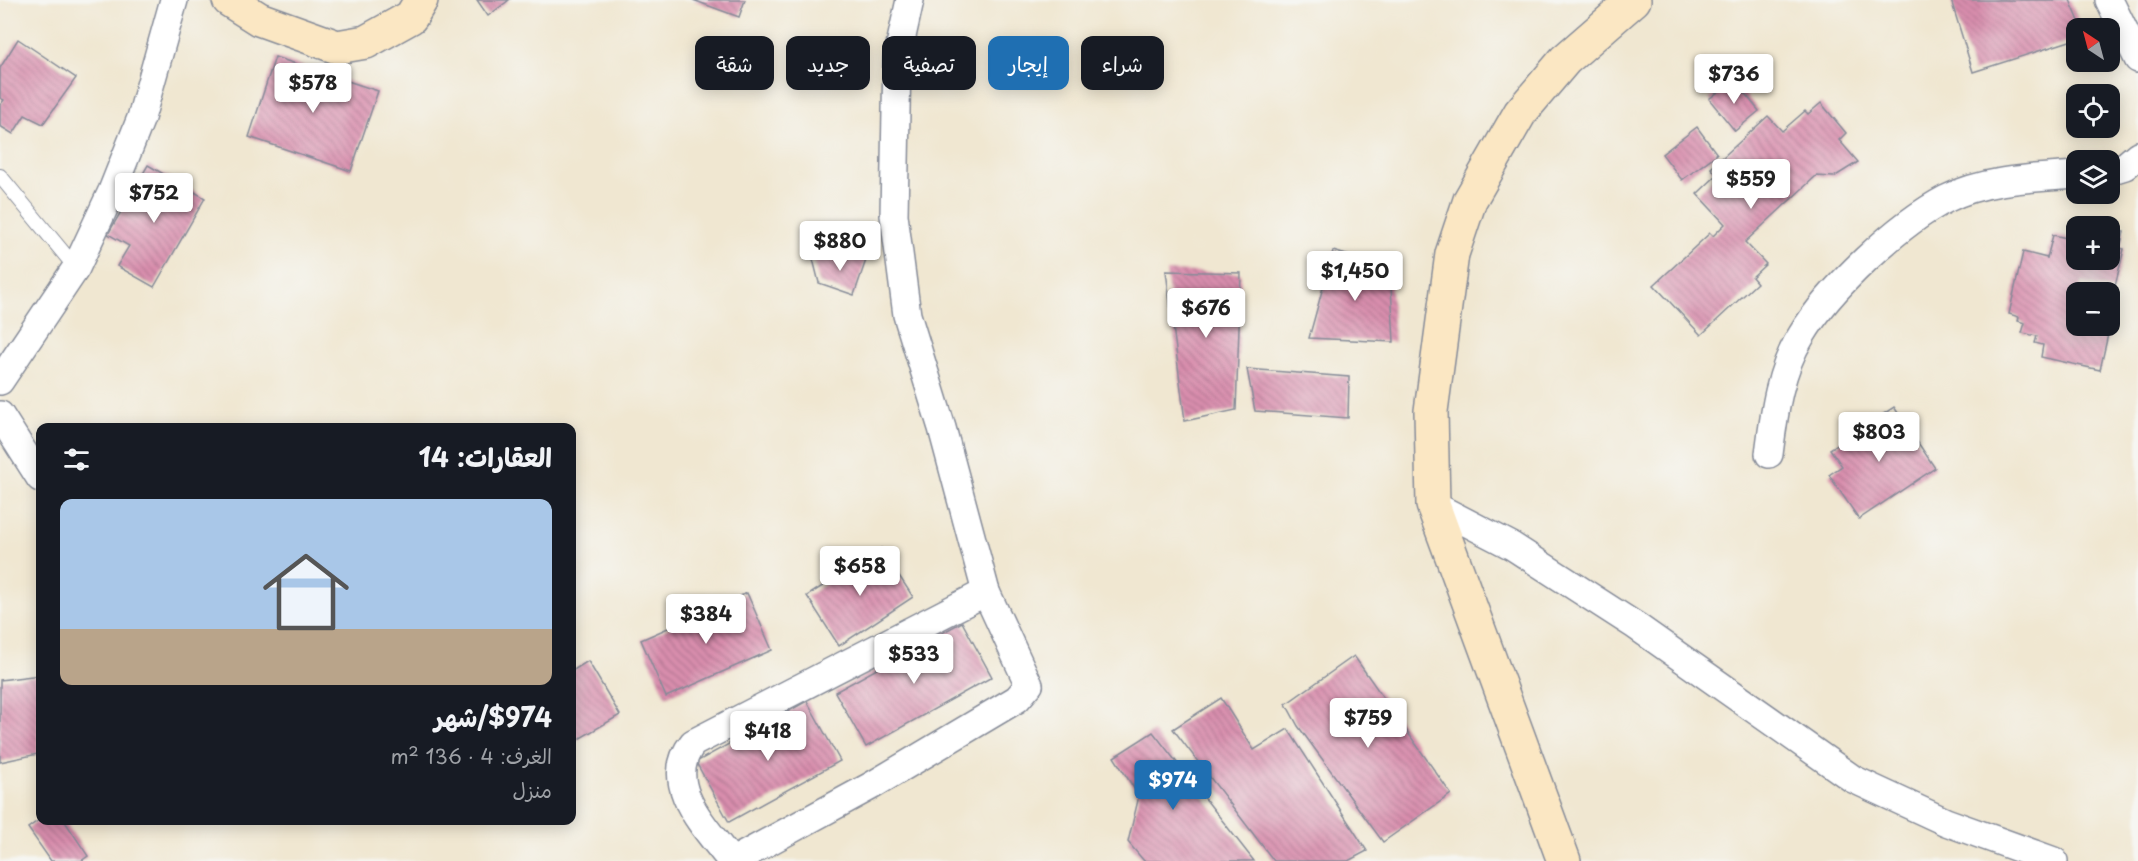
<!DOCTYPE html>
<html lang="ar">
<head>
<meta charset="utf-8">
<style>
  body { margin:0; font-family:"Playpen Sans","Playpen Sans Arabic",sans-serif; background:#20242c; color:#f1f3f6; direction:rtl; height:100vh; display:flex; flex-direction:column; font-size:22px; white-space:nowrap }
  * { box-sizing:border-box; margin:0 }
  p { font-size:20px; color:#9ea1a6 }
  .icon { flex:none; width:33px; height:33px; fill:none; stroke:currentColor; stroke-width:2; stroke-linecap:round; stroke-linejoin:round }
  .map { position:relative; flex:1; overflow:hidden; direction:ltr }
  .panel { position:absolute; left:36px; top:423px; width:540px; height:402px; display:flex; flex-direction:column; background:#171b24; border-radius:12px; box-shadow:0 3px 15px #0003; direction:rtl }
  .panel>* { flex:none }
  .guide { position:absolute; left:594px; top:36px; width:570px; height:54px; direction:rtl; display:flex; gap:12px }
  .needle { width:39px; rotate:324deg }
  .tools { position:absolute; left:2066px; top:18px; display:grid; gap:12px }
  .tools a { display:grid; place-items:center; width:54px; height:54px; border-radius:12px; background:#171b24; box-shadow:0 3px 15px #0003; font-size:30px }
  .price { position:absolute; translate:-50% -51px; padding:0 14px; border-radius:6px; background:#fff; color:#222; font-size:20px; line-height:39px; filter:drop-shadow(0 2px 3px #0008) }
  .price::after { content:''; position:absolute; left:50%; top:36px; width:18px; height:14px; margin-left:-9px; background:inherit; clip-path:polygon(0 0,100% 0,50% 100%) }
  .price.active { background:#1f6fb2; color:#fff }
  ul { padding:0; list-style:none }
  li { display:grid; align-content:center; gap:12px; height:318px; padding:0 24px }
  li span { display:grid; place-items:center; height:186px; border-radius:12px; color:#555 }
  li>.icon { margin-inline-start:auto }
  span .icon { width:108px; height:108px; fill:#fffc; stroke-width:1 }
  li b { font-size:26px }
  h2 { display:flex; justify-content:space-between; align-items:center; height:72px; padding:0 24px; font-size:26px }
  .pill { padding:0 21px; border-radius:12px; background:#171b24; box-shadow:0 3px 15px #0003; font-size:21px; line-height:54px }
  .pill.active { background:#1f6fb2; color:#fff }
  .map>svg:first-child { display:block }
</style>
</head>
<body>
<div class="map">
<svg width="2138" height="861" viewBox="0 0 2138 861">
  <defs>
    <pattern id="building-back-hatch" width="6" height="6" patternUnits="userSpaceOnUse" patternTransform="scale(1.5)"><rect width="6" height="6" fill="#d98ead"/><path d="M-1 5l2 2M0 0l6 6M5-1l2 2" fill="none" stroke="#af7490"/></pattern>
  </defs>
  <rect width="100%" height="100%" fill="#f6f6f2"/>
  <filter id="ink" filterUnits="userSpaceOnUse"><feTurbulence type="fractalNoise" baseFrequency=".0167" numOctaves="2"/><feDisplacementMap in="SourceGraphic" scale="12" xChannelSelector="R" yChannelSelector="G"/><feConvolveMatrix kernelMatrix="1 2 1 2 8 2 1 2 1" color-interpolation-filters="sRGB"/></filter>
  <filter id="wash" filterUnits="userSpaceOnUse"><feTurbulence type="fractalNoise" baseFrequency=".008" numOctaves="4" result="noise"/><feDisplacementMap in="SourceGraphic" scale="24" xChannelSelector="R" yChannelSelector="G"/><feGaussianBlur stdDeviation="1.35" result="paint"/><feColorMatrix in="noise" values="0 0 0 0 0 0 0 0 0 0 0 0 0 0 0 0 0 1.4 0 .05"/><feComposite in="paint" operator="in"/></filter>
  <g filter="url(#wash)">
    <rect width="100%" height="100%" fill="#f0e7d1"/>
    <g id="blocks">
      <!-- building -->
      <g fill="url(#building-back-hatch)">
        <path d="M 477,0 L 509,0 L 488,16 Z"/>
        <path d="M 693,0 L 745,0 L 739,17 Z"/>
        <path d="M 1951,0 L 2070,0 L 2082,28 L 2076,28 L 2076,39 L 1973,72 Z"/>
        <path d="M 18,39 L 76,78 L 43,124 L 25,115 L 13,134 L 0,126 L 0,105 L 4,100 L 0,98 L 0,68 Z"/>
        <path d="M 275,57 L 378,91 L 351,171 L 249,137 Z"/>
        <path d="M 1734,80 L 1759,111 L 1735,131 L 1709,99 Z"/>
        <path d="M 1821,103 L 1846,133 L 1839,140 L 1858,162 L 1834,177 L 1816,176 L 1745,242 L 1766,264 L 1752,277 L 1757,283 L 1701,335 L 1654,285 L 1710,233 L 1713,236 L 1725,224 L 1697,194 L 1717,175 L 1711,168 L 1768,116 L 1782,131 L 1805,111 L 1808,114 Z"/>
        <path d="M 1697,127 L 1717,154 L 1682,180 L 1662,154 Z"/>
        <path d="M 148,165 L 205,198 L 154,287 L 117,266 L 129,246 L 108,234 Z"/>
        <path d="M 2109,228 L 2124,232 L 2120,248 L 2124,249 L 2114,290 L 2082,282 L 2080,292 L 2076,292 L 2076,326 L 2109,326 L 2109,311 L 2113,312 L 2100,370 L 2041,357 L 2043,345 L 2035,343 L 2037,336 L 2022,333 L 2025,323 L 2018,321 L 2019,317 L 2009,314 L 2023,252 L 2047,258 L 2053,235 L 2076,240 L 2076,260 L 2109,260 Z"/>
        <path d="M 1333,251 L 1390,268 L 1394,342 L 1309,338 Z"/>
        <path d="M 812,255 L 867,257 L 854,295 L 819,283 Z"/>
        <path d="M 1166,271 L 1241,273 L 1236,410 L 1185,421 Z"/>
        <path d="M 1247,369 L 1349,377 L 1348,418 L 1255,411 Z"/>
        <path d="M 1894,407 L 1935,468 L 1859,519 L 1829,475 L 1842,466 L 1830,449 Z"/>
        <path d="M 881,548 L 913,597 L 839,646 L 807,596 Z"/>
        <path d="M 747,593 L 772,650 L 666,697 L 641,640 Z"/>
        <path d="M 962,622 L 992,677 L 866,747 L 835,692 Z"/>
        <path d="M 1354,656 L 1451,794 L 1383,842 L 1298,726 L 1286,704 Z"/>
        <path d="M 588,661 L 620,715 L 572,743 L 572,671 Z"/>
        <path d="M 40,675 L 38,754 L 0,762 L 0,680 Z"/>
        <path d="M 1221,698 L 1254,750 L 1288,729 L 1367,851 L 1348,861 L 1274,861 L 1173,729 Z"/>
        <path d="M 807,701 L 840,761 L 729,822 L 696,762 Z"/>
        <path d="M 1153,732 L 1254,861 L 1144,861 L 1128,842 L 1139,796 L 1114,757 Z"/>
        <path d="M 39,820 L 64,820 L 88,856 L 81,861 L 51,861 L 28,828 Z"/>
      </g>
    </g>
  </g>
  <g filter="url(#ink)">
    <use href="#blocks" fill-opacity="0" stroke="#868b98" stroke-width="1.5"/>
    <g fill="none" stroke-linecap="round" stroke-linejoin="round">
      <!-- lane casing -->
      <g stroke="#868b98" stroke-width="16">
        <path id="lane" d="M 0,176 L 76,268"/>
      </g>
      <!-- street casing -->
      <g stroke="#868b98" stroke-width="30">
        <g id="street">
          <path d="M 910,0 L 897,59 L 894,215 L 907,315 L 942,428 L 986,592"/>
          <path d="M 2109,0 L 2138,59"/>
          <path d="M 2109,171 L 2125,166 L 2138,155"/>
          <path d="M 0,381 L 76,268 L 112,191 L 141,118 L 174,0"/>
          <path d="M 0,415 L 40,478"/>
          <path d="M 1769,454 C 1774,415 1779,371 1801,336 C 1829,289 1898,224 1946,199 C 1985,179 2034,178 2076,175"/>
          <path d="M 1433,505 L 1512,546 L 1636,626 L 1853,779 L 1946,822 L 2054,861"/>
          <path d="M 731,861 C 706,828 660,783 693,743 L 986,592 L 1029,685 L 1017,699 L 871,786 L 733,861"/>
        </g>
      </g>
      <!-- secondary casing -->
      <g stroke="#868b98" stroke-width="36">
        <g id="secondary">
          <path d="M 229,0 L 259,19 L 337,47 L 366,42 L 411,17 L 421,0"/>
          <path d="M 1564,861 L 1433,505 L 1431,411 L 1452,254 L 1470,200 L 1520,113 L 1565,60 L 1634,0"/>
        </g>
      </g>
      <!-- lane -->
      <use href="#lane" stroke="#fff" stroke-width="14"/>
      <!-- street -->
      <use href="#street" stroke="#fff" stroke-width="27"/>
      <!-- secondary -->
      <use href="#secondary" stroke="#fbe7c3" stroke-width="33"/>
    </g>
  </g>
</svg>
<div class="tools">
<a><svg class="needle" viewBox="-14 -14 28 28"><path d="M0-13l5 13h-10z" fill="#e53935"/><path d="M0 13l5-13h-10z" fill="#9ea1a6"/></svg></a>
<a><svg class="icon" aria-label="locate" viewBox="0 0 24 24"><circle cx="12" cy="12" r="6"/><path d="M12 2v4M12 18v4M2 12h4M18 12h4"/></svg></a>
<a><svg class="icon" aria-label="layers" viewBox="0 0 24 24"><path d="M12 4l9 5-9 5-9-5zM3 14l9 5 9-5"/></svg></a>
<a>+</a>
<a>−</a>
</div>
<b class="price" style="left:1734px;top:105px">$736</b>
<b class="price" style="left:313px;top:114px">$578</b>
<b class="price" style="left:1751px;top:210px">$559</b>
<b class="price" style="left:154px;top:224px">$752</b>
<b class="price" style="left:840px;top:272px">$880</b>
<b class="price" style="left:1355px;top:302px">$1,450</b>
<b class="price" style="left:1206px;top:339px">$676</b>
<b class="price" style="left:1879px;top:463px">$803</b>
<b class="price" style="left:860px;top:597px">$658</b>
<b class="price" style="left:706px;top:645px">$384</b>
<b class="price" style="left:914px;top:685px">$533</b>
<b class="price" style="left:1368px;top:749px">$759</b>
<b class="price" style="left:768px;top:762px">$418</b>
<b class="price active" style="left:1173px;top:811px">$974</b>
<div class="guide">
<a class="pill">شراء</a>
<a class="pill active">إيجار</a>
<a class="pill">تصفية</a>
<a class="pill">جديد</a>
<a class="pill">شقة</a>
</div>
<section class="panel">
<h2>العقارات: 14<svg class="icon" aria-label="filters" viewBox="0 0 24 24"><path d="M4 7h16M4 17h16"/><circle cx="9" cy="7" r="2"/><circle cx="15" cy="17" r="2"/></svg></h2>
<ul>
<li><span style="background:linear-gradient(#a9c7e8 70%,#b9a48a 0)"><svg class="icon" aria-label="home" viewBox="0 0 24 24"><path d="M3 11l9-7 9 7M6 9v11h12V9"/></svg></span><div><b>$974/شهر</b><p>الغرف: 4 · 136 m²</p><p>منزل</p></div></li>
</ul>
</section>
</div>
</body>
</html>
